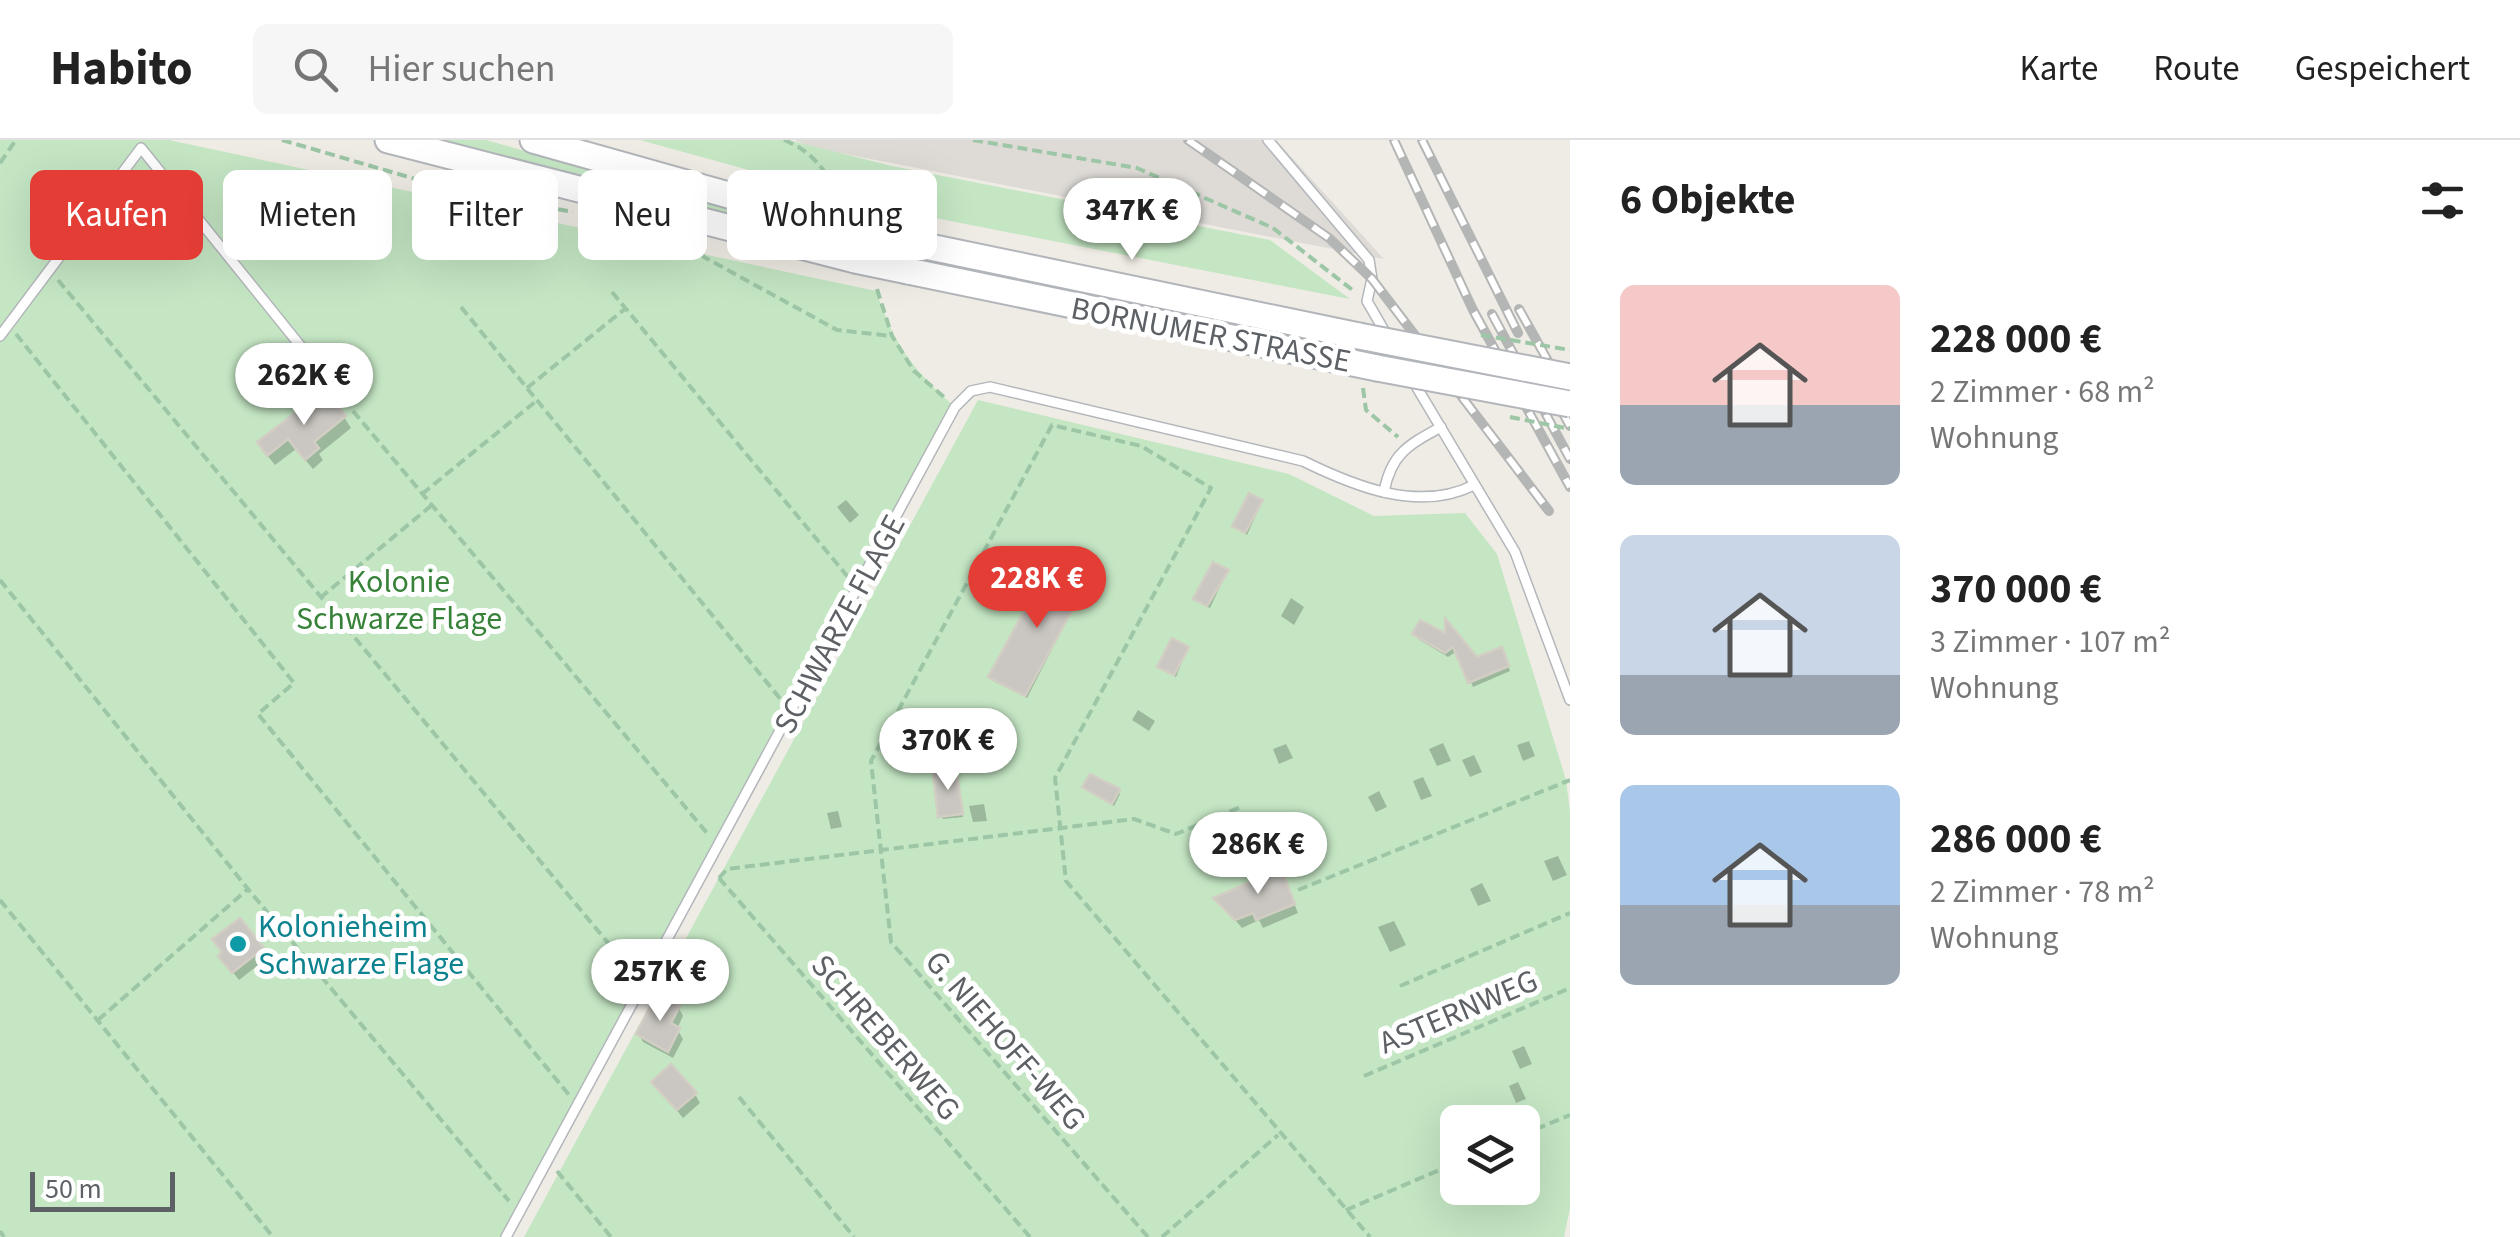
<!DOCTYPE html>
<html lang="de">
<head>
<meta charset="utf-8">
<style>
  body { margin:0; font-family:"Source Sans 3",sans-serif; background:#f6f6f6; color:#222; height:100vh; display:flex; flex-direction:column; font-size:38px; white-space:nowrap }
  * { box-sizing:border-box; margin:0 }
  p { font-size:32px; color:#767676 }
  .icon { flex:none; width:55px; height:55px; fill:none; stroke:currentColor; stroke-width:2; stroke-linecap:round; stroke-linejoin:round }
  .map { position:relative; flex:1; overflow:hidden }
  .details { display:flex; flex-direction:column; background:#fff; width:950px }
  .details>* { flex:none }
  .top-card { position:absolute; left:30px; top:30px; width:950px; height:90px; display:flex; gap:20px }
  .tools { position:absolute; left:1440px; top:965px; display:grid; gap:20px }
  .tools a { display:grid; place-items:center; width:100px; height:100px; border-radius:15px; background:#fff; box-shadow:0 10px 40px #0002; font-size:50px }
  .scale { position:absolute; left:30px; bottom:25px; width:145px; box-sizing:border-box; padding-left:10px; border:5px solid #5d6165; border-top:0; font-size:28px; line-height:35px; white-space:nowrap; color:#5d6165; -webkit-text-stroke:8px #fff; paint-order:stroke }
  .price { position:absolute; translate:-50% -85px; padding:0 22px; border-radius:35px; background:#fff; color:#222; font-size:32px; line-height:65px; filter:drop-shadow(0 2px 5px #0008) }
  .price::after { content:''; position:absolute; left:50%; top:60px; width:30px; height:22px; margin-left:-15px; background:inherit; clip-path:polygon(0 0,100% 0,50% 100%) }
  .price.active { background:#e43d36; color:#fff }
  ul { padding:0; list-style:none }
  li { display:flex; align-items:center; gap:30px; height:250px; padding:0 50px }
  li span { display:grid; place-items:center; flex:none; width:280px; height:200px; border-radius:15px; color:#555 }
  li>.icon { margin-inline-start:auto }
  span .icon { width:120px; height:120px; fill:#fffc; stroke-width:1 }
  li b { font-size:42px }
  h2 { display:flex; justify-content:space-between; align-items:center; height:120px; padding:0 50px; font-size:42px }
  .chip { padding:0 35px; border-radius:15px; background:#fff; box-shadow:0 10px 40px #0002; font-size:35px; line-height:90px }
  .chip.active { background:#e43d36; color:#fff }
  header { display:flex; align-items:center; gap:60px; box-sizing:border-box; height:140px; padding:0 50px; background:#fff; border-bottom:2px solid #e0e0e0 }
  header strong { font-size:48px }
  nav { display:flex; gap:55px; margin-inline-start:auto; font-size:35px }
  .search { width:700px; height:90px; background:#f6f6f6; display:flex; align-items:center; gap:25px; box-sizing:border-box; padding:0 35px; border-radius:15px; color:#767676; font-size:38px }
  main { display:flex; flex:1; min-height:0 }
  .map>svg:first-child { display:block }
</style>
</head>
<body>
<header>
<strong>Habito</strong>
<div class="search"><svg class="icon" aria-label="search" viewBox="0 0 24 24"><circle cx="10" cy="10" r="6"/><path d="M15 15l6 6"/></svg>Hier suchen</div>
<nav><a>Karte</a><a>Route</a><a>Gespeichert</a></nav>
</header>
<main>
<div class="map">
<svg width="1570" height="1097" viewBox="0 0 1570 1097">
  <rect width="100%" height="100%" fill="#efece5"/>
  <!-- industrial -->
  <path fill="#dedbd7" d="M 794,0 L 1276,0 L 1384,119 L 814,8 Z"/>
  <!-- green -->
  <g fill="#c4e6c3" fill-rule="evenodd">
    <path d="M 0,0 L 169,0 L 876,151 C 895,206 912,229 955,267 L 506,1097 L 0,1097 Z"/>
    <path d="M 428,0 L 486,0 L 841,101 L 844,106 Z"/>
    <path d="M 640,0 L 788,0 L 892,26 L 1270,100 L 1350,159 L 889,69 Z"/>
    <path d="M 978,260 L 1289,334 L 1374,376 L 1465,373 L 1497,414 L 1566,640 L 1570,672 L 1570,1068 L 1564,1097 L 524,1097 ZM 1458,982 L 1522,982 L 1522,1048 L 1458,1048 Z"/>
  </g>
  <!-- shadow -->
  <g fill="#0003">
    <path d="M 323,270 L 344,277 L 351,288 L 319,314 L 323,320 L 313,329 L 296,309 L 275,325 L 266,314 Z"/>
    <path d="M 846,360 L 859,375 L 850,383 L 837,367 Z"/>
    <path d="M 1262,362 L 1247,395 L 1237,389 L 1234,386 Z"/>
    <path d="M 1227,432 L 1210,468 L 1198,462 L 1196,459 Z"/>
    <path d="M 1084,447 L 1027,558 L 993,541 L 990,537 Z"/>
    <path d="M 1291,458 L 1304,467 L 1294,485 L 1281,476 Z"/>
    <path d="M 1421,483 L 1477,520 L 1504,515 L 1510,531 L 1473,547 L 1457,511 L 1448,517 L 1418,499 L 1415,494 Z"/>
    <path d="M 1187,509 L 1176,537 L 1162,530 L 1160,527 Z"/>
    <path d="M 1138,570 L 1155,581 L 1149,591 L 1132,580 Z"/>
    <path d="M 1529,601 L 1535,616 L 1523,621 L 1517,605 Z"/>
    <path d="M 1443,603 L 1451,621 L 1437,626 L 1429,609 Z"/>
    <path d="M 1286,604 L 1293,618 L 1279,624 L 1273,609 Z"/>
    <path d="M 979,613 L 992,622 L 987,632 L 974,622 Z"/>
    <path d="M 1474,615 L 1482,632 L 1470,637 L 1462,620 Z"/>
    <path d="M 957,635 L 963,677 L 943,679 L 940,676 Z"/>
    <path d="M 1423,637 L 1432,656 L 1421,660 L 1413,641 Z"/>
    <path d="M 1085,647 L 1118,651 L 1120,654 L 1114,666 Z"/>
    <path d="M 1379,651 L 1387,667 L 1376,672 L 1368,657 Z"/>
    <path d="M 984,664 L 987,681 L 973,682 L 969,666 Z"/>
    <path d="M 838,671 L 842,687 L 831,689 L 827,673 Z"/>
    <path d="M 1302,686 L 1309,702 L 1292,709 L 1285,693 Z"/>
    <path d="M 1558,716 L 1567,735 L 1553,741 L 1544,721 Z"/>
    <path d="M 1285,741 L 1298,773 L 1263,788 L 1259,780 L 1242,788 L 1217,759 Z"/>
    <path d="M 1482,743 L 1491,761 L 1478,766 L 1470,749 Z"/>
    <path d="M 1394,781 L 1406,805 L 1390,812 L 1378,787 Z"/>
    <path d="M 262,809 L 267,818 L 239,840 L 221,817 Z"/>
    <path d="M 679,868 L 683,876 L 677,889 L 683,899 L 673,918 L 643,902 L 639,894 Z"/>
    <path d="M 1524,906 L 1532,924 L 1520,929 L 1512,911 Z"/>
    <path d="M 654,942 L 695,954 L 700,963 L 683,978 Z"/>
    <path d="M 1518,942 L 1526,959 L 1516,963 L 1509,946 Z"/>
  </g>
  <!-- building -->
  <g fill="#cac7c2" stroke="#d3cec4" stroke-width="2.5">
    <path d="M 316,257 L 323,267 L 333,259 L 346,276 L 314,302 L 319,308 L 305,320 L 288,299 L 267,316 L 257,302 Z"/>
    <path d="M 1249,353 L 1263,360 L 1245,393 L 1232,386 Z"/>
    <path d="M 1213,422 L 1229,430 L 1207,466 L 1193,459 Z"/>
    <path d="M 1049,426 L 1086,445 L 1025,556 L 988,537 Z"/>
    <path d="M 1445,478 L 1477,517 L 1502,507 L 1509,526 L 1468,543 L 1453,507 L 1445,513 L 1412,494 L 1420,480 L 1445,493 Z"/>
    <path d="M 1172,498 L 1189,507 L 1174,535 L 1157,527 Z"/>
    <path d="M 956,629 L 963,674 L 938,677 L 933,632 Z"/>
    <path d="M 1090,634 L 1120,649 L 1112,664 L 1082,647 Z"/>
    <path d="M 1281,729 L 1295,764 L 1256,780 L 1253,773 L 1235,780 L 1213,758 Z"/>
    <path d="M 240,778 L 264,808 L 232,833 L 218,816 L 222,812 L 212,799 Z"/>
    <path d="M 657,854 L 680,866 L 671,883 L 680,888 L 668,912 L 636,894 Z"/>
    <path d="M 671,924 L 697,953 L 677,970 L 651,942 Z"/>
  </g>
  <g fill="none" stroke-linecap="round" stroke-linejoin="round">
    <!-- lane casing -->
    <g stroke="#b3b6ba" stroke-width="12">
      <g id="lane">
        <path d="M 1268,0 L 1369,120 L 1372,139 L 1367,161 L 1405,227"/>
        <path d="M 0,196 L 141,8 L 344,260"/>
        <path d="M 1413,241 L 1515,412 L 1570,560"/>
        <path d="M 1384,352 C 1391,314 1408,305 1441,287"/>
        <path d="M 506,1097 L 955,267 L 971,251 L 990,247 L 1303,321 C 1354,346 1419,373 1474,345"/>
      </g>
    </g>
    <!-- secondary casing -->
    <g stroke="#b2b5ba" stroke-width="29">
      <g id="secondary">
        <path d="M 388,0 L 855,120"/>
        <path d="M 533,0 L 842,87"/>
        <path d="M 896,100 L 1359,196"/>
        <path d="M 908,131 L 1377,228"/>
      </g>
    </g>
    <!-- path -->
    <g stroke="#9cc6a6" stroke-width="4" stroke-dasharray="10 5" stroke-linecap="butt">
      <path d="M 282,0 L 453,50 L 573,72"/>
      <path d="M 784,0 C 815,12 830,36 843,66"/>
      <path d="M 973,0 L 1137,28 L 1273,88 L 1355,152"/>
      <path d="M 0,23 L 16,0"/>
      <path d="M 693,102 L 704,117 L 837,190 L 892,196"/>
      <path d="M 58,140 L 633,833"/>
      <path d="M 877,149 L 892,196 L 914,231 L 944,257"/>
      <path d="M 612,152 L 848,437"/>
      <path d="M 461,167 L 782,561"/>
      <path d="M 16,194 L 294,543 L 258,574 L 569,955"/>
      <path d="M 527,248 L 626,168"/>
      <path d="M 1363,248 L 1366,270 L 1398,297"/>
      <path d="M 353,271 L 707,693"/>
      <path d="M 422,354 L 535,262"/>
      <path d="M 0,440 L 248,749 L 509,1061"/>
      <path d="M 320,458 L 432,365"/>
      <path d="M 719,738 L 727,729 L 1134,679 L 1176,694 L 1243,666"/>
      <path d="M 719,738 L 1030,1097"/>
      <path d="M 1298,750 L 1570,640"/>
      <path d="M 0,760 L 273,1097"/>
      <path d="M 1400,846 L 1570,773"/>
      <path d="M 98,880 L 248,749"/>
      <path d="M 1364,936 L 1570,848"/>
      <path d="M 739,957 L 854,1097"/>
      <path d="M 1522,995 L 1570,975"/>
      <path d="M 557,1031 L 611,1097"/>
      <path d="M 1346,1070 L 1458,1022"/>
      <path d="M 0,1091 L 4,1097"/>
      <path d="M 1148,1097 L 891,802 L 871,621 L 1052,285 L 1141,306 L 1211,348 L 1055,638 L 1066,741 L 1370,1097"/>
      <path d="M 1162,1097 L 1278,995"/>
    </g>
    <!-- lane -->
    <use href="#lane" stroke="#fff" stroke-width="9"/>
    <!-- secondary -->
    <use href="#secondary" stroke="#fff" stroke-width="25"/>
    <!-- rail casing -->
    <g stroke="#b4b5b5" stroke-width="10">
      <g id="rail">
        <path d="M 1188,0 L 1329,98 L 1372,139 L 1549,371"/>
        <path d="M 1394,0 L 1473,170 L 1570,347"/>
        <path d="M 1422,0 L 1518,193"/>
        <path d="M 1519,169 L 1563,248"/>
        <path d="M 1492,174 L 1570,319"/>
        <path d="M 1542,236 L 1570,286"/>
      </g>
    </g>
    <!-- rail -->
    <use href="#rail" stroke="#fff" stroke-width="6" stroke-dasharray="19" stroke-linecap="butt"/>
    <!-- secondary-bridge casing -->
    <g stroke="#b2b5ba" stroke-width="29" stroke-linecap="butt">
      <g id="secondary-bridge">
        <path d="M 842,87 L 896,100"/>
        <path d="M 855,120 L 908,131"/>
        <path d="M 1359,196 L 1570,237"/>
        <path d="M 1377,228 L 1570,264"/>
      </g>
    </g>
    <!-- path-bridge -->
    <g stroke="#9cc6a6" stroke-width="4" stroke-dasharray="10 5" stroke-linecap="butt">
      <path d="M 830,60 L 847,64"/>
      <path d="M 1481,195 L 1570,210"/>
      <path d="M 1510,277 L 1570,289"/>
    </g>
    <!-- secondary-bridge -->
    <use href="#secondary-bridge" stroke="#fff" stroke-width="25"/>
  </g>
  <!-- markers -->
  <circle fill="#0f9aa8" stroke="#fff" stroke-width="4" cx="238" cy="804" r="10"/>
  <g text-anchor="middle" stroke-width="10" stroke-linejoin="round" paint-order="stroke">
    <!-- street labels -->
    <g font-size="32" fill="#5d6165" stroke="#fff">
      <text transform="translate(1211 194) rotate(11)" y="11">BORNUMER STRASSE</text>
      <text transform="translate(839 484) rotate(-62)" y="11">SCHWARZE FLAGE</text>
      <text transform="translate(1458 871) rotate(-23)" y="11">ASTERNWEG</text>
      <text transform="translate(886 897) rotate(49)" y="11">SCHREBERWEG</text>
      <text transform="translate(1006 900) rotate(49)" y="11">G. NIEHOFF-WEG</text>
    </g>
    <!-- park labels -->
    <g font-size="32" fill="#378238" stroke="#fff">
      <text x="399" y="452">Kolonie<tspan x="399" dy="37">Schwarze Flage</tspan></text>
    </g>
    <!-- culture labels -->
    <g font-size="32" fill="#0d838f" stroke="#fff" text-anchor="start">
      <text x="258" y="797">Kolonieheim<tspan x="258" dy="37">Schwarze Flage</tspan></text>
    </g>
  </g>
</svg>
<div class="tools">
<a><svg class="icon" aria-label="layers" viewBox="0 0 24 24"><path d="M12 4l9 5-9 5-9-5zM3 14l9 5 9-5"/></svg></a>
</div>
<div class="scale">50 m</div>
<b class="price" style="left:1132px;top:123px">347K €</b>
<b class="price" style="left:304px;top:288px">262K €</b>
<b class="price active" style="left:1037px;top:491px">228K €</b>
<b class="price" style="left:948px;top:653px">370K €</b>
<b class="price" style="left:1258px;top:757px">286K €</b>
<b class="price" style="left:660px;top:884px">257K €</b>
<div class="top-card">
<a class="chip active">Kaufen</a>
<a class="chip">Mieten</a>
<a class="chip">Filter</a>
<a class="chip">Neu</a>
<a class="chip">Wohnung</a>
</div>
</div>
<section class="details">
<h2>6 Objekte<svg class="icon" aria-label="filters" viewBox="0 0 24 24"><path d="M4 7h16M4 17h16"/><circle cx="9" cy="7" r="2"/><circle cx="15" cy="17" r="2"/></svg></h2>
<ul>
<li><span style="background:linear-gradient(#f6c9c9 60%,#9aa5b1 0)"><svg class="icon" aria-label="home" viewBox="0 0 24 24"><path d="M3 11l9-7 9 7M6 9v11h12V9"/></svg></span><div><b>228 000 €</b><p>2 Zimmer · 68 m²</p><p>Wohnung</p></div></li>
<li><span style="background:linear-gradient(#c9d6e8 70%,#9aa5b1 0)"><svg class="icon" aria-label="home" viewBox="0 0 24 24"><path d="M3 11l9-7 9 7M6 9v11h12V9"/></svg></span><div><b>370 000 €</b><p>3 Zimmer · 107 m²</p><p>Wohnung</p></div></li>
<li><span style="background:linear-gradient(#a9c7e8 60%,#9aa5b1 0)"><svg class="icon" aria-label="home" viewBox="0 0 24 24"><path d="M3 11l9-7 9 7M6 9v11h12V9"/></svg></span><div><b>286 000 €</b><p>2 Zimmer · 78 m²</p><p>Wohnung</p></div></li>
</ul>
</section>
</main>
</body>
</html>
